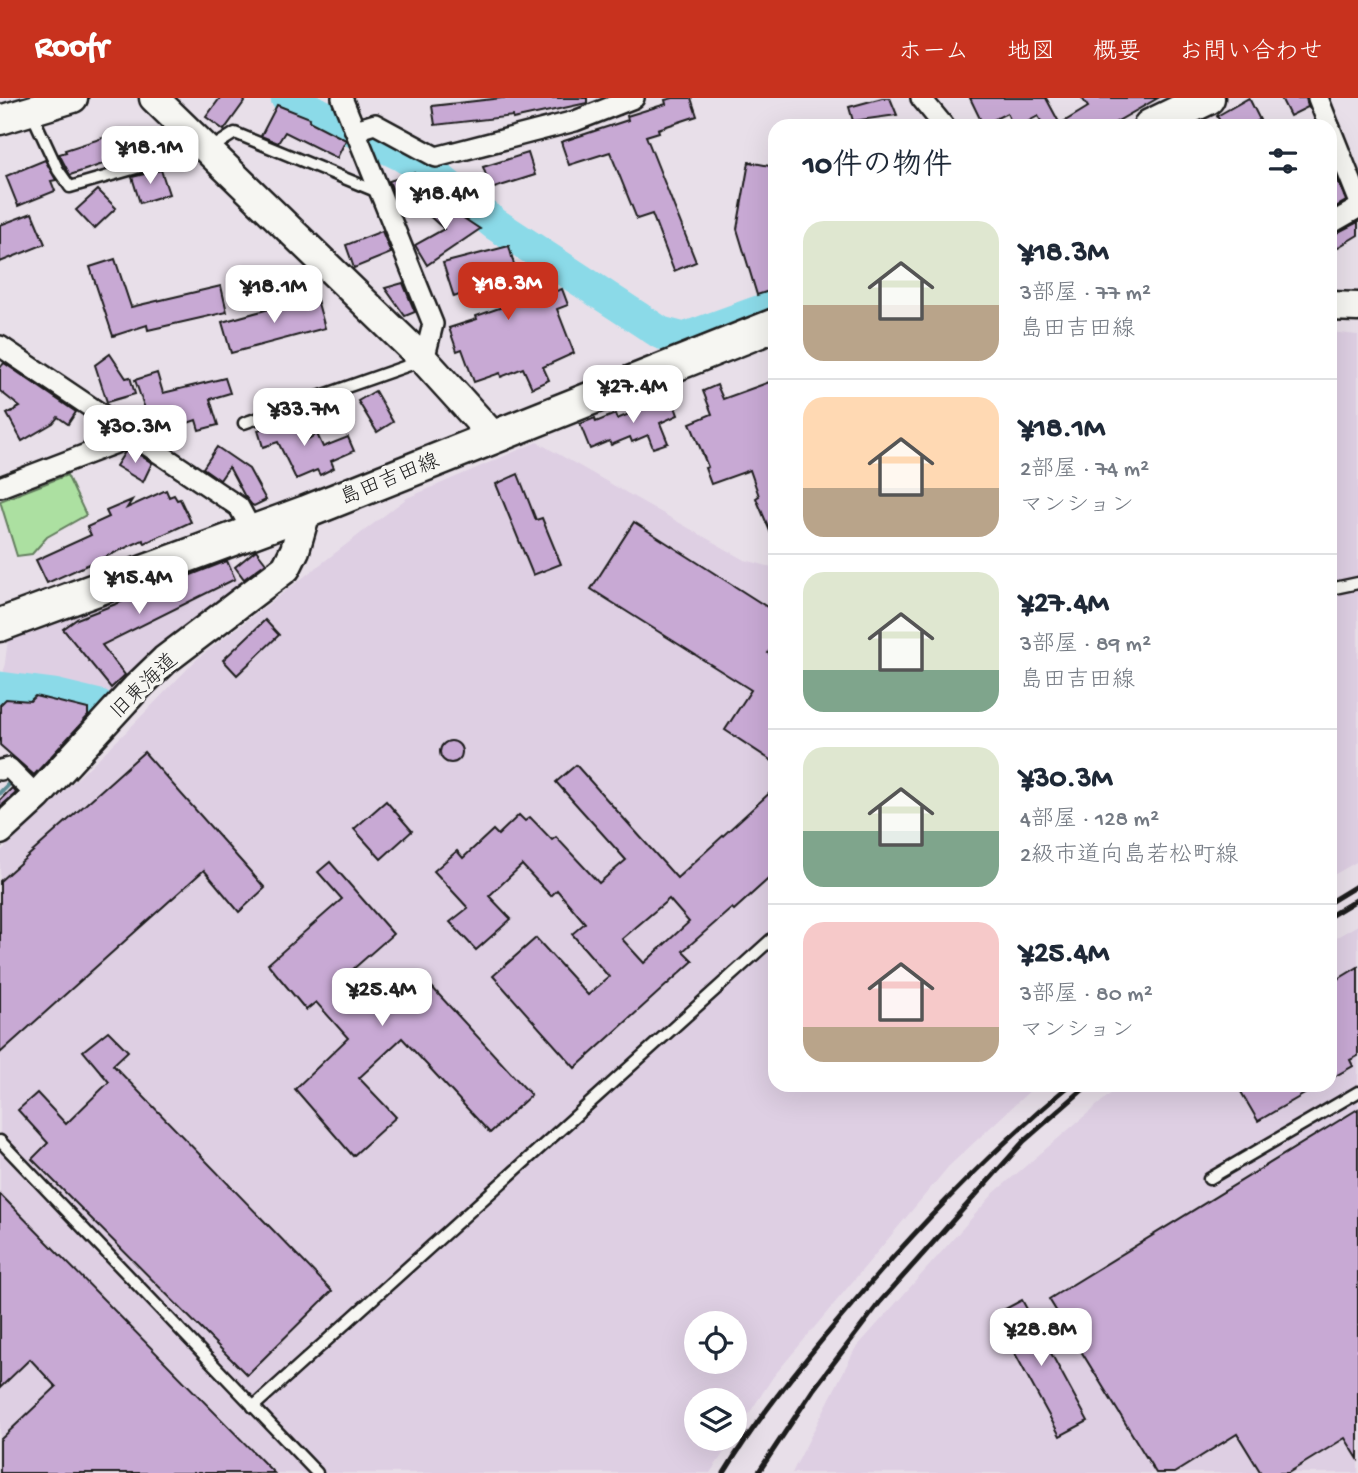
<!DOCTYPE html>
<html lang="ja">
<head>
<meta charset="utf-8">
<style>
  body { margin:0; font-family:"Gochi Hand","Klee One",sans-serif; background:#f6f6f7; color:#1f2937; height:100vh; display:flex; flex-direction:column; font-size:26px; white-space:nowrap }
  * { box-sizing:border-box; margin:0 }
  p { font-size:23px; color:#747a83 }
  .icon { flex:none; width:38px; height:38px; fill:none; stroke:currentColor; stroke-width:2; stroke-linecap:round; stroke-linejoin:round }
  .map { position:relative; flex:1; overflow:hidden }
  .details { position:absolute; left:768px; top:21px; width:569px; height:973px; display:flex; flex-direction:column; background:#fff; border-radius:21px; box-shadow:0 7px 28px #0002 }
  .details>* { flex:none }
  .buttons { position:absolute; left:684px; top:1213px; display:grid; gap:14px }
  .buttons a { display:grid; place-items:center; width:63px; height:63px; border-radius:50%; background:#fff; box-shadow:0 7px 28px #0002; font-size:35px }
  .price { position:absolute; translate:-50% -60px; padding:0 16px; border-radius:14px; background:#fff; color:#222; font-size:23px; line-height:46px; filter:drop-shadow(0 2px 4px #0008) }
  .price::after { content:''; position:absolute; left:50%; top:42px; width:21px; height:16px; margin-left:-10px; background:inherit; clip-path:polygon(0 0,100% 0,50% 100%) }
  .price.active { background:#c8321e; color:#fff }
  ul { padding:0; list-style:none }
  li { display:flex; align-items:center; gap:21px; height:175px; padding:0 35px }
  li+li { border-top:2px solid #e0e1e3 }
  li span { display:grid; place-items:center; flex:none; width:196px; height:140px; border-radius:21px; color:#555 }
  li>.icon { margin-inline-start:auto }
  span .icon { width:84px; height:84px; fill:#fffc; stroke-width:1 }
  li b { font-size:30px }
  h2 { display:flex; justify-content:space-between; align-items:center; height:84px; padding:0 35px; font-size:30px }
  header { display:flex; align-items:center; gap:42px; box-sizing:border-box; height:98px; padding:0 35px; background:#c8321e; color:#fff }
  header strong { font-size:33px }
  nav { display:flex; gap:38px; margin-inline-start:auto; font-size:24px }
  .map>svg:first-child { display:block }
</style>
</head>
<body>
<header>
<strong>Roofr</strong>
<nav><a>ホーム</a><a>地図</a><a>概要</a><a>お問い合わせ</a></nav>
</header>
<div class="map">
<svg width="1358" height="1375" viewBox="0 0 1358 1375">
  <rect width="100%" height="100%" fill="#e8dfe9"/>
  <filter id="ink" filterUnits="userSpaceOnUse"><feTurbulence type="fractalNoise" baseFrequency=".0143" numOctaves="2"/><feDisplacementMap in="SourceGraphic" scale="14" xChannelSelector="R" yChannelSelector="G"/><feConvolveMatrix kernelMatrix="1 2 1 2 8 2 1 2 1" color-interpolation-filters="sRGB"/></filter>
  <g filter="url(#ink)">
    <!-- built -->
    <g fill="#decfe3" fill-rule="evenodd">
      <path d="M 1330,234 L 1358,237 L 1358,763 L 1330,779 Z"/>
      <path d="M 537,344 L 745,462 L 775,470 L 775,987 L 1036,987 L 949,1068 L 773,1279 L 735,1337 L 735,1302 L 696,1302 L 696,1340 L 733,1341 L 710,1375 L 0,1375 L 0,754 L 126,634 L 198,560 L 407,400 ZM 696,1225 L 735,1225 L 735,1264 L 696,1264 Z"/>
      <path d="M 228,458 L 243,489 L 155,557 L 106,601 L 3,579 L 8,542 Z"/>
      <path d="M 1358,827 L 1358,1375 L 792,1375 L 855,1251 L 995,1094 L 1121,987 L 1330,987 L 1330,843 Z"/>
    </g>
    <!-- green -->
    <path fill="#ace0a1" stroke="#647e5e" stroke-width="2" d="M 67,377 L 86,417 L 47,439 L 32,456 L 17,458 L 0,403 Z"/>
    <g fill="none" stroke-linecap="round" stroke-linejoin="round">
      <!-- stream -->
      <path stroke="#5f8e96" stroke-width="5" d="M 0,695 L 9,686"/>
      <!-- river -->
      <g stroke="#8bdae8" stroke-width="33">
        <path d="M 287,0 L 402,57 L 436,78 L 495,126 L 661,235 L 684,241 L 775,208"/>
        <path d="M 0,590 L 54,597 L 100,608"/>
      </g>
    </g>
    <!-- building -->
    <g fill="#c8a9d4" stroke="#1c1c1c" stroke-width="2" fill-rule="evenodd">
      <path d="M 220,0 L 247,0 L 224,32 L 206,19 Z"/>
      <path d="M 502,0 L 587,0 L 587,5 L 513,21 L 513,18 L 435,27 L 432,8 Z"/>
      <path d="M 673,0 L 691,0 L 697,18 L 658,31 L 659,34 L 646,38 L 696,164 L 674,173 L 652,116 L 637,121 L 610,54 L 569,67 L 561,44 L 628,22 L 627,18 L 666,6 L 665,2 Z"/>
      <path d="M 882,0 L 890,0 L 897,17 L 853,23 L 849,9 Z"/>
      <path d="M 970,0 L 1046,0 L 1060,26 L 1088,9 L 1082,0 L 1158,0 L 1109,28 L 1044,28 L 1038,18 L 1020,28 L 1013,28 L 1007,15 L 983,27 Z"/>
      <path d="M 1249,0 L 1260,22 L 1248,28 L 1223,28 L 1217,18 Z"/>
      <path d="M 1281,0 L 1306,0 L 1308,9 L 1290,18 Z"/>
      <path d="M 277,7 L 310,20 L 309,23 L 346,42 L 337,60 L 285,34 L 278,45 L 261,38 Z"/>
      <path d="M 131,31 L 141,61 L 127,65 L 139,54 L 70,77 L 59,56 L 66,54 L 65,52 Z"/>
      <path d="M 528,55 L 535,77 L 491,91 L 483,69 Z"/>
      <path d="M 45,62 L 56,82 L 51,83 L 55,93 L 18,108 L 6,78 Z"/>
      <path d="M 749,64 L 775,69 L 775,191 L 757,197 L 737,131 Z"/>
      <path d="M 1332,68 L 1346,103 L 1330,112 L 1330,69 Z"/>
      <path d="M 161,72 L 169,96 L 140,105 L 132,79 Z"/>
      <path d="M 414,75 L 423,102 L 400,110 L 389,83 Z"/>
      <path d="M 98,92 L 116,110 L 94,131 L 76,112 Z"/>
      <path d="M 440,100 L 462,119 L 480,131 L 427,167 L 415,147 L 444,131 L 426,115 Z"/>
      <path d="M 32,115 L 45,146 L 0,164 L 0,127 Z"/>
      <path d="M 1358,124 L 1358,137 L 1330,154 L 1330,138 Z"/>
      <path d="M 382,133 L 391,155 L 354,170 L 346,147 Z"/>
      <path d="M 509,148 L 524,204 L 562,191 L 568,207 L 557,211 L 574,255 L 543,269 L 549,282 L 532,290 L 523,270 L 501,279 L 500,275 L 474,284 L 462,251 L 457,253 L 449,230 L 477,221 L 476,218 L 508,207 L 500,180 L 469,189 L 470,193 L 454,199 L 443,165 Z"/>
      <path d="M 115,161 L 131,209 L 221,188 L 227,214 L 148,232 L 147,227 L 113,238 L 90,169 Z"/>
      <path d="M 403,185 L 415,214 L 405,218 L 385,190 Z"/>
      <path d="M 316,198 L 325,230 L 231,255 L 222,224 Z"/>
      <path d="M 110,256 L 126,280 L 130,279 L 135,296 L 107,304 L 95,267 Z"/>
      <path d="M 4,265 L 76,314 L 68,326 L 58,319 L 53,325 L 22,343 L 7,316 L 20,309 L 0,293 L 0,270 Z"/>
      <path d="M 157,275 L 163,295 L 225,280 L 230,295 L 210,301 L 218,327 L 199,332 L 196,322 L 154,337 L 135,282 Z"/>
      <path d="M 775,282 L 775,445 L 756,400 L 759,398 L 750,372 L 711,386 L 705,370 L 708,369 L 690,325 L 712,316 L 703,293 L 717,287 L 723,301 Z"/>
      <path d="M 669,292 L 678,317 L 660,325 L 668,345 L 653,350 L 648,337 L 632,344 L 630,339 L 611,347 L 609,343 L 590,351 L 580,326 L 595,320 L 596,324 L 615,316 L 617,321 L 657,305 L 655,298 Z"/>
      <path d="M 375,293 L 393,324 L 377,334 L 358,303 Z"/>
      <path d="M 294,319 L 303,344 L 317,336 L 323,349 L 348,339 L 354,353 L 331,363 L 334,370 L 320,377 L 317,372 L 296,381 L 278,344 L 263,349 L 258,332 Z"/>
      <path d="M 217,349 L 249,371 L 266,402 L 254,408 L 252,407 L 244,397 L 229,369 L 220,382 L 203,370 Z"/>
      <path d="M 132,352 L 152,365 L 143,384 L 116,368 L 125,354 Z"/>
      <path d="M 518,376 L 536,422 L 542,420 L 561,466 L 533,477 L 496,386 Z"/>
      <path d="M 166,392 L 169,399 L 174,397 L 177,402 L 180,401 L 191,424 L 145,445 L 143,442 L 47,485 L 36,462 L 91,437 L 87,429 L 109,419 L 106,413 L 132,402 L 127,410 Z"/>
      <path d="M 634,424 L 775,514 L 775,544 L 768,555 L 775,560 L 775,665 L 725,632 L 751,592 L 591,491 Z"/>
      <path d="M 256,452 L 266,465 L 244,481 L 235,469 Z"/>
      <path d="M 227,463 L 235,481 L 102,547 L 125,577 L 111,590 L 63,531 L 77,521 Z"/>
      <path d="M 265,522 L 279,537 L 237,577 L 223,562 Z"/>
      <path d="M 35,598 L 88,611 L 88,618 L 34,677 L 0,647 L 0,607 L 6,601 L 30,603 Z"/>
      <circle cx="451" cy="654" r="11"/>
      <path d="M 144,654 L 265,790 L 239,814 L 204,772 L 0,955 L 0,783 Z"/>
      <path d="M 576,667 L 677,780 L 775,690 L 775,775 L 734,812 L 732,810 L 683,853 L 693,863 L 575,970 L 493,878 L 536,840 L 588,897 L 609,879 L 572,836 L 585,825 L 557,792 L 551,798 L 522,767 L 489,798 L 511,821 L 476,852 L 450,824 L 468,810 L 434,773 L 457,753 L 463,760 L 493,732 L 498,737 L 519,717 L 525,723 L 530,719 L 552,742 L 556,739 L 599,785 L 626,762 L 556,684 ZM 669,801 L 689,824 L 644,865 L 622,841 Z"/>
      <path d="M 12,690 L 16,695 L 0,709 L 0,702 Z"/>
      <path d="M 386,703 L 412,733 L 381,761 L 354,731 Z"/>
      <path d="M 330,764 L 393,836 L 343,880 L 375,914 L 419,875 L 531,997 L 490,1035 L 402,940 L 359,980 L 396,1019 L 353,1058 L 295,991 L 348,940 L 316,904 L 306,912 L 268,866 L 342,801 L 318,774 Z"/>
      <path d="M 1358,869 L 1358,958 L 1350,962 L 1353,968 L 1330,981 L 1330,886 Z"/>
      <path d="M 108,933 L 128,953 L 113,967 L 332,1193 L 247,1277 L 32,1061 L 48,1045 L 18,1012 L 37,995 L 66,1026 L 109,984 L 83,953 Z"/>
      <path d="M 1237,987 L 1320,987 L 1258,1023 Z"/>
      <path d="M 1358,1011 L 1358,1361 L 1345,1340 L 1288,1375 L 1261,1375 L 1237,1336 L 1174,1375 L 1156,1375 L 1049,1201 Z"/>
      <path d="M 0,1096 L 274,1375 L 0,1375 L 0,1342 L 56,1289 L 30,1261 L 0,1290 Z"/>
      <path d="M 1022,1202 L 1088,1323 L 1060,1338 L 994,1217 Z"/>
    </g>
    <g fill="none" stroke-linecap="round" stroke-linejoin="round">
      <!-- lane casing -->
      <g stroke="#1c1c1c" stroke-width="15">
        <g id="lane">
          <path d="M 32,16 L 58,72 L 70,89 L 185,56 L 198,44"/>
          <path d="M 210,51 L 235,35 L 378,94"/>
          <path d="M 244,325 L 421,263"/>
          <path d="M 1330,491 L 1358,485"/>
          <path d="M 0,1043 L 317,1375"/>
          <path d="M 1209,1081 L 1358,994"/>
          <path d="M 253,1309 L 775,838"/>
        </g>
      </g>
      <!-- street casing -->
      <g stroke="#1c1c1c" stroke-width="24">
        <g id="street">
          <path d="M 342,0 L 433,226 L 424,262"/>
          <path d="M 921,0 L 944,28"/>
          <path d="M 1318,0 L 1329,28"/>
          <path d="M 1330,30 L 1358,100"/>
          <path d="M 355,32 L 375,26 L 436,59 L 575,23 L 634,0"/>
          <path d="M 1330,126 L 1358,110"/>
          <path d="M 0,248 L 239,409 L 252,433"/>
          <path d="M 0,389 L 134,338"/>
          <path d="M 0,672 L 9,670 L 37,698"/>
        </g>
      </g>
      <!-- secondary casing -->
      <g stroke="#1c1c1c" stroke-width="33">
        <g id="secondary">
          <path d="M 154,0 L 424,262 L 493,338"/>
          <path d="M 0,22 L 73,0"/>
          <path d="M 1330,208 L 1358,209"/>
          <path d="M 0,732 L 37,698 L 137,589 L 165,562 L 286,470 L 295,452 L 306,414"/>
        </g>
      </g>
      <!-- primary casing -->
      <g stroke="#1c1c1c" stroke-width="37">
        <g id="primary">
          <path d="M 1150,28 L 1208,0"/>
          <path d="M 0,527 L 306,414 L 775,227"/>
        </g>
      </g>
      <!-- lane -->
      <use href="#lane" stroke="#f6f6f2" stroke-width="10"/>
      <!-- street -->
      <use href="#street" stroke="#f6f6f2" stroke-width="19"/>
      <!-- secondary -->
      <use href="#secondary" stroke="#f6f6f2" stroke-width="28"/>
      <!-- primary -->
      <use href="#primary" stroke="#f6f6f2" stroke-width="32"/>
      <!-- rail -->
      <g stroke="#1c1c1c" stroke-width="5">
        <path d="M 1330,804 L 1358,787"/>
        <path d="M 1330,818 L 1358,801"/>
        <path d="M 724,1375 C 758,1319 800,1268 842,1218 C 912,1135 987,1056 1070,987"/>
        <path d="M 758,1375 L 813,1292 L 880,1204 L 1024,1043 L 1088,987"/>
      </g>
    </g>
  </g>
  <g text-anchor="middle" stroke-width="7" stroke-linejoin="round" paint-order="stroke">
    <!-- street labels -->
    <g font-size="21" fill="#1c1c1c" stroke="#f6f6f2">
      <text transform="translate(389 380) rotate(-22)" y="7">島田吉田線</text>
      <text transform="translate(143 587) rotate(-44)" y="7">旧東海道</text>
    </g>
  </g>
</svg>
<div class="buttons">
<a><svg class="icon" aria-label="locate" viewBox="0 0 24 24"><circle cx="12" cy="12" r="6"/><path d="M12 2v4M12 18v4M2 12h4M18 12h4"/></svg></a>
<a><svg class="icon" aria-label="layers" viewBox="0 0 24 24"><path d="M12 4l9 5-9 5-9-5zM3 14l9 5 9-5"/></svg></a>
</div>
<b class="price" style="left:150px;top:88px">¥18.1M</b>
<b class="price" style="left:445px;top:134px">¥18.4M</b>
<b class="price active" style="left:508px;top:224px">¥18.3M</b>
<b class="price" style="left:274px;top:227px">¥18.1M</b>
<b class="price" style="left:633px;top:327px">¥27.4M</b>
<b class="price" style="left:304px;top:350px">¥33.7M</b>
<b class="price" style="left:135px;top:367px">¥30.3M</b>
<b class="price" style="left:139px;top:518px">¥15.4M</b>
<b class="price" style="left:382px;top:930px">¥25.4M</b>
<b class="price" style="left:1041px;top:1270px">¥28.8M</b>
<section class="details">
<h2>10件の物件<svg class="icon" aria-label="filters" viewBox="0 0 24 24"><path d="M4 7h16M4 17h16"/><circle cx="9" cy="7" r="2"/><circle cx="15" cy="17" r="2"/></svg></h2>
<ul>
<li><span style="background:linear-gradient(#dfe7d0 60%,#b9a48a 0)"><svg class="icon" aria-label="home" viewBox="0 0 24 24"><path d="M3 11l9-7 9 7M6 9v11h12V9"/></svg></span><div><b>¥18.3M</b><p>3部屋 · 77 m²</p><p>島田吉田線</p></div></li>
<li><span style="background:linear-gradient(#ffd9b3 65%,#b9a48a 0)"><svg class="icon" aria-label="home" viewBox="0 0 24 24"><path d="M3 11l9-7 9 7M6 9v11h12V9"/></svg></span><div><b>¥18.1M</b><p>2部屋 · 74 m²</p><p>マンション</p></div></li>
<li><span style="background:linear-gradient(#dfe7d0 70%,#7fa58c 0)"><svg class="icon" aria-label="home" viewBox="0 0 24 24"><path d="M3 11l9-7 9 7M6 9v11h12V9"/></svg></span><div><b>¥27.4M</b><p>3部屋 · 89 m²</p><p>島田吉田線</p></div></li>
<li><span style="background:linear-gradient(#dfe7d0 60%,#7fa58c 0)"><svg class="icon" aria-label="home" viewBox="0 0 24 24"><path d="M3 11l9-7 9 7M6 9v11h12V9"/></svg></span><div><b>¥30.3M</b><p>4部屋 · 128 m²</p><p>2級市道向島若松町線</p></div></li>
<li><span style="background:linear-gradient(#f6c9c9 75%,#b9a48a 0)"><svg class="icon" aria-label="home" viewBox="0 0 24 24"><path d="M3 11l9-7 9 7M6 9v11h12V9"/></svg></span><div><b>¥25.4M</b><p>3部屋 · 80 m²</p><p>マンション</p></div></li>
</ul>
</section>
</div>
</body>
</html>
